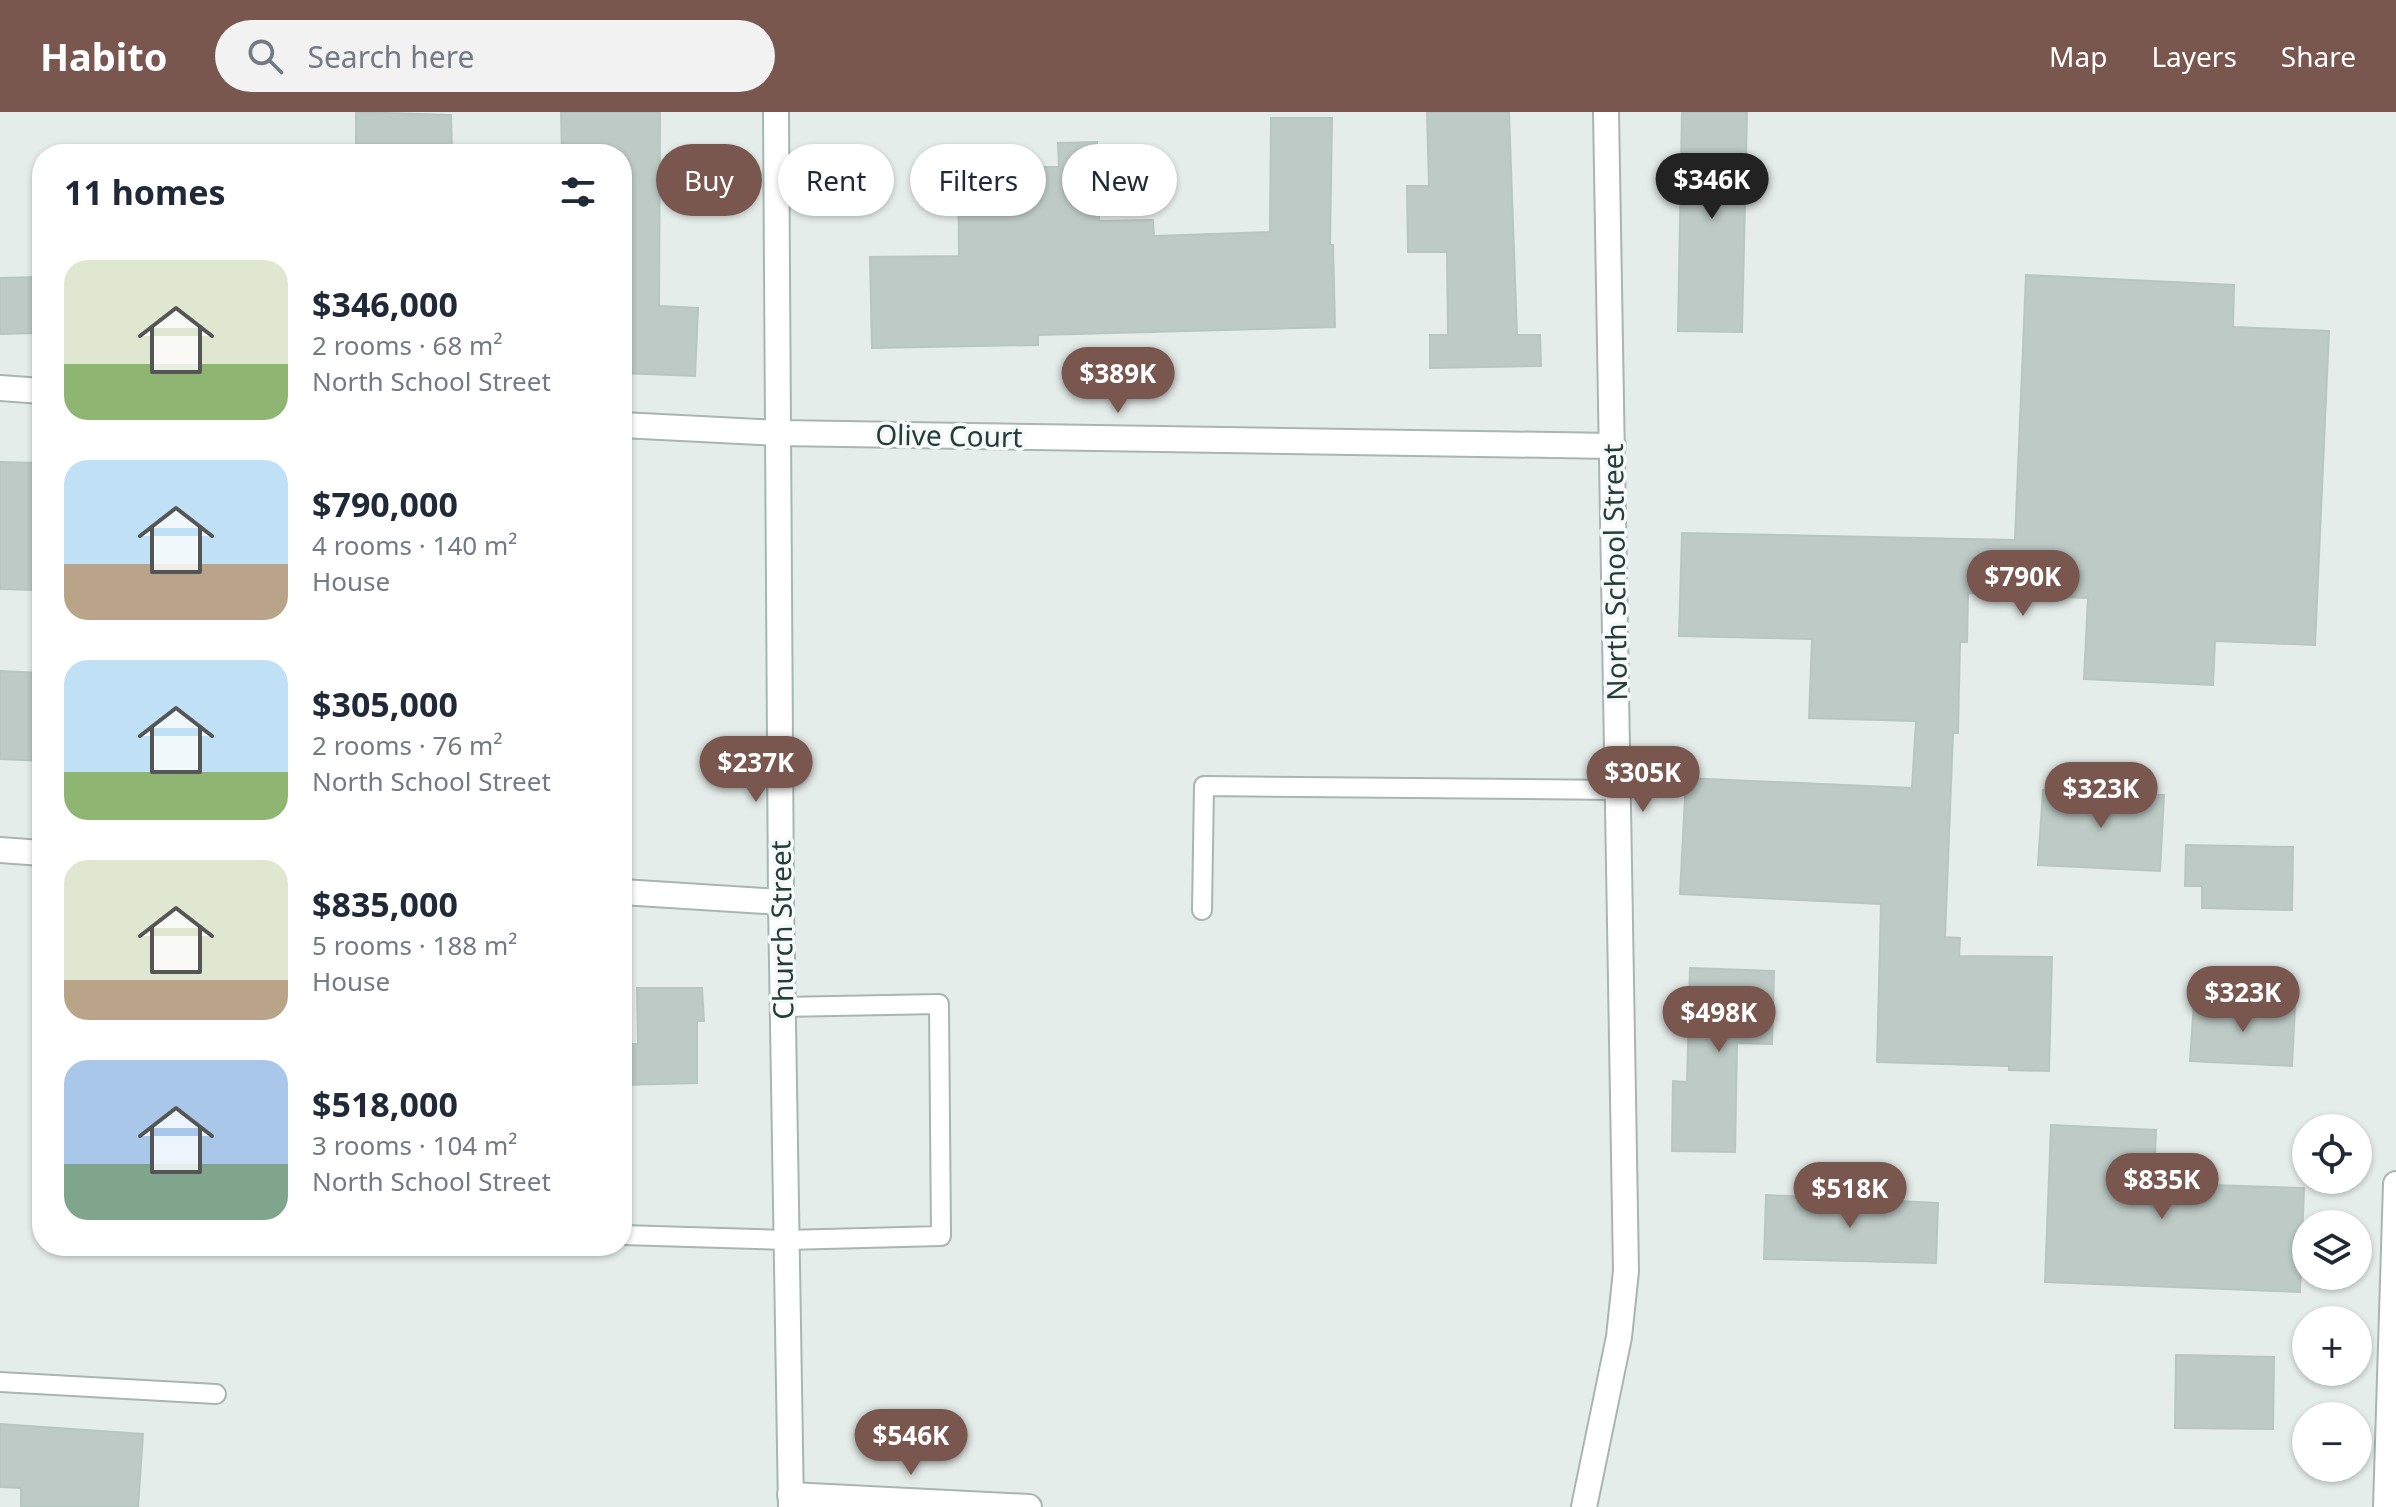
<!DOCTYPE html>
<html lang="en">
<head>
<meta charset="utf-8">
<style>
  body { margin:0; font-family:"Noto Sans",sans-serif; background:#f2f2f3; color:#1f2937; height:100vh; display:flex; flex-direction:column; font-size:30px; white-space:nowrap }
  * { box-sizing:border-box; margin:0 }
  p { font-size:26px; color:#747a83 }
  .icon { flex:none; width:44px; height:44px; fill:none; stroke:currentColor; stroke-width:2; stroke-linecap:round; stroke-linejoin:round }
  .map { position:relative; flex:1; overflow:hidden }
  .drawer { position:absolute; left:32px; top:32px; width:600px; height:1112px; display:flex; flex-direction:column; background:#fff; border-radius:32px; box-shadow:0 2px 6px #0004 }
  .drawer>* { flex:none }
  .top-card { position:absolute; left:656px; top:32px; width:760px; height:72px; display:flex; gap:16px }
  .controls { position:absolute; left:2292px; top:1002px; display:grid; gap:16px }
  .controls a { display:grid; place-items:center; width:80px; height:80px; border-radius:50%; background:#fff; box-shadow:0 2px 6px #0004; font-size:40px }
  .price { position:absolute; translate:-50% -68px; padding:0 18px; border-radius:28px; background:#79564e; color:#fff; font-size:26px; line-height:52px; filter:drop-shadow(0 2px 4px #0008) }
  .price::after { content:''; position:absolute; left:50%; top:48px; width:24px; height:18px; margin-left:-12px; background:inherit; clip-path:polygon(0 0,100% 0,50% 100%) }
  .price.current { background:#222; color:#fff }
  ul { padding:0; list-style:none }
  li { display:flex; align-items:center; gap:24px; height:200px; padding:0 32px }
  li span { display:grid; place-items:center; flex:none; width:224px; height:160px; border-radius:24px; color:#555 }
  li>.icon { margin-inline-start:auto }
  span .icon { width:96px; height:96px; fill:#fffc; stroke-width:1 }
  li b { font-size:34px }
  h2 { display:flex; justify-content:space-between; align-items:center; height:96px; padding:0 32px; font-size:34px }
  .tag { padding:0 28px; border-radius:36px; background:#fff; box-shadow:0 2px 6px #0004; font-size:28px; line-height:72px }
  .tag.current { background:#79564e; color:#fff }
  header { display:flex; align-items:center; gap:48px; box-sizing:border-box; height:112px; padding:0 40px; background:#79564e; color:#fff }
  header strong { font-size:38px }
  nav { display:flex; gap:44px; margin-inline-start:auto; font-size:28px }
  .search { width:560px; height:72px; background:#f2f2f3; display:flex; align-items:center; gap:20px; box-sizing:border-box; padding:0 28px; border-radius:44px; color:#747a83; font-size:30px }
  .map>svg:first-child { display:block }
</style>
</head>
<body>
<header>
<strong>Habito</strong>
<div class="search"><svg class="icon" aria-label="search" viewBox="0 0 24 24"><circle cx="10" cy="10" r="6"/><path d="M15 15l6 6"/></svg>Search here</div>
<nav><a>Map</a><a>Layers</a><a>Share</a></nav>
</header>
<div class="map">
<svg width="2396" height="1395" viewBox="0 0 2396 1395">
  <rect width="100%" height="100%" fill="#e5edea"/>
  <!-- building -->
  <g fill="#bdcac6" stroke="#b8c6c1" stroke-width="2">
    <path d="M 356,0 L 451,3 L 452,42 L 356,42 Z"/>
    <path d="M 561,0 L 660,0 L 659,194 L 698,196 L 695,264 L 622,261 L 622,42 L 562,42 Z"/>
    <path d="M 1427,0 L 1509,0 L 1517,223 L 1540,223 L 1541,254 L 1430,256 L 1430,223 L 1448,223 L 1447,140 L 1408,140 L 1407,74 L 1429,74 Z"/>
    <path d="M 1682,0 L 1747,0 L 1742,220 L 1678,219 Z"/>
    <path d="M 1271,6 L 1332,6 L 1330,133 L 1333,133 L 1335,215 L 1038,223 L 1038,233 L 872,236 L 870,145 L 959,144 L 958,55 L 1059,55 L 1058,31 L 1097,30 L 1099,109 L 1153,108 L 1154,124 L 1270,120 Z"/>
    <path d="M 2026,163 L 2234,173 L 2233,215 L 2329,219 L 2315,533 L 2215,529 L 2213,573 L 2084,567 L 2088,486 L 1968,481 L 1967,530 L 1960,530 L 1958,621 L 1953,621 L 1945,825 L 1960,826 L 1959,844 L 2052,845 L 2049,959 L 2009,958 L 2009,954 L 1877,950 L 1881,792 L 1680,782 L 1686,666 L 1912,676 L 1916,609 L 1809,606 L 1812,527 L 1679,524 L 1682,421 L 2015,428 Z"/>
    <path d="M 38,165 L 39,221 L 0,222 L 0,166 Z"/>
    <path d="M 0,350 L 40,351 L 36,478 L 0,477 Z"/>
    <path d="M 0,559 L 42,561 L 42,649 L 0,647 Z"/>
    <path d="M 2043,678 L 2164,683 L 2160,759 L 2038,753 Z"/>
    <path d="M 2186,733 L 2293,735 L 2292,798 L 2202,796 L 2202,774 L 2185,774 Z"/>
    <path d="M 1690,856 L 1774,859 L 1772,932 L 1737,931 L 1735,1040 L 1672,1039 L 1673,969 L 1687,970 Z"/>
    <path d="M 637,876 L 702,876 L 704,909 L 697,909 L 697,971 L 622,973 L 622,932 L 638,932 Z"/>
    <path d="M 2194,890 L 2295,895 L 2292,954 L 2190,949 Z"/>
    <path d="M 2051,1013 L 2156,1018 L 2154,1071 L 2304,1076 L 2300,1180 L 2045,1170 Z"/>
    <path d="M 1766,1083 L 1938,1091 L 1936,1151 L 1764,1147 Z"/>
    <path d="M 2176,1243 L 2274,1245 L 2273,1317 L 2175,1316 Z"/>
    <path d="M 0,1312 L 143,1322 L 138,1395 L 21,1395 L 21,1376 L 0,1375 Z"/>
  </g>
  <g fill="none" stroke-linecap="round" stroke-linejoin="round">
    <!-- lane casing -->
    <g stroke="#a8b5b1" stroke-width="22">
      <g id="lane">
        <path d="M 1202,798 L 1204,674 L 1618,678"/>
        <path d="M 622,1123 L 786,1128 L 941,1124 L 939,892 L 782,895"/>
        <path d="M 0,1270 L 216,1282"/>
      </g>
    </g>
    <!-- street casing -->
    <g stroke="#a8b5b1" stroke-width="28">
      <g id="street">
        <path d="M 0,276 L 42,279"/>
        <path d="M 622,313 L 779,321 L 1613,334"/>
        <path d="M 0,738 L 42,741"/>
        <path d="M 622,780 L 781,790"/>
        <path d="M 790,1383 L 1029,1395"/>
        <path d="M 1584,1395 L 1619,1225 L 1626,1159 L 1606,0"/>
        <path d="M 2386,1395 L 2396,1072"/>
      </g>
    </g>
    <!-- secondary casing -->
    <g stroke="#a4b8b2" stroke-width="28">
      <path id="secondary" d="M 776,0 L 781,790 L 791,1395"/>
    </g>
    <!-- lane -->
    <use href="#lane" stroke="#fff" stroke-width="18"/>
    <!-- street -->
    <use href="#street" stroke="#fff" stroke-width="24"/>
    <!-- secondary -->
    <use href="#secondary" stroke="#fff" stroke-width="24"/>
  </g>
  <g text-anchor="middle" stroke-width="7" stroke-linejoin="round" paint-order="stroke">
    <!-- street labels -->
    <g font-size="28" fill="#253d38" stroke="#f5f9f8">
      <text transform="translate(949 324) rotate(1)" y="10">Olive Court</text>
      <text transform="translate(1615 460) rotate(-91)" y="10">North School Street</text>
      <text transform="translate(782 818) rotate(-91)" y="10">Church Street</text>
    </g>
  </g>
</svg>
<div class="controls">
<a><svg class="icon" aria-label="locate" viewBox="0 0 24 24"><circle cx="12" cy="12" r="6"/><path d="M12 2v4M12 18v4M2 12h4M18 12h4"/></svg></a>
<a><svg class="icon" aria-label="layers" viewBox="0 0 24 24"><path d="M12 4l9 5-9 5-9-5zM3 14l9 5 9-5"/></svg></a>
<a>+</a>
<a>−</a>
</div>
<b class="price current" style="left:1712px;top:109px">$346K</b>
<b class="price" style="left:1118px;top:303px">$389K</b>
<b class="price" style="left:2023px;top:506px">$790K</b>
<b class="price" style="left:756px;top:692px">$237K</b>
<b class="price" style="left:1643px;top:702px">$305K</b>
<b class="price" style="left:2101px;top:718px">$323K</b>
<b class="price" style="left:2243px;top:922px">$323K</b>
<b class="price" style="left:1719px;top:942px">$498K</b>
<b class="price" style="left:2162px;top:1109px">$835K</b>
<b class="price" style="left:1850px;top:1118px">$518K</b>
<b class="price" style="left:911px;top:1365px">$546K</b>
<div class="top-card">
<a class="tag current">Buy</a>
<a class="tag">Rent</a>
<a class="tag">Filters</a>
<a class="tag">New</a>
</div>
<section class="drawer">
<h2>11 homes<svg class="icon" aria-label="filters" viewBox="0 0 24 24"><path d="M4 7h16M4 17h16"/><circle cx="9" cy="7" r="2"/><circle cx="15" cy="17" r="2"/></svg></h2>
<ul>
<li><span style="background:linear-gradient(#dfe7d0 65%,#8fb573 0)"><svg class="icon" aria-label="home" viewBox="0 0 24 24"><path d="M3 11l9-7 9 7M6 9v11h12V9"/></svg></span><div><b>$346,000</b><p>2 rooms · 68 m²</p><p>North School Street</p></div></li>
<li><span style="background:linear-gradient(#bfe0f5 65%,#b9a48a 0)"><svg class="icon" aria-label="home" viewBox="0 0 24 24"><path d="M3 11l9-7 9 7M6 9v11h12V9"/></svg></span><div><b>$790,000</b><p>4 rooms · 140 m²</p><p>House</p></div></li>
<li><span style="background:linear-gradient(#bfe0f5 70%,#8fb573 0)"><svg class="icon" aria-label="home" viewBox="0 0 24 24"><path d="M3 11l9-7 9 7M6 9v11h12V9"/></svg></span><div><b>$305,000</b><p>2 rooms · 76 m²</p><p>North School Street</p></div></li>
<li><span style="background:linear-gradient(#dfe7d0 75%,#b9a48a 0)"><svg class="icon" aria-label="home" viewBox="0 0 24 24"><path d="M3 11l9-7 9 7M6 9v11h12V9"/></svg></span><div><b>$835,000</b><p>5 rooms · 188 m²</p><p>House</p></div></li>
<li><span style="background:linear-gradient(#a9c7e8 65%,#7fa58c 0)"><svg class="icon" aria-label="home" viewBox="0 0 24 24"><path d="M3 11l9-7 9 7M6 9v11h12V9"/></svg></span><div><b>$518,000</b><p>3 rooms · 104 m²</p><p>North School Street</p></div></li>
</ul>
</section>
</div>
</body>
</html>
